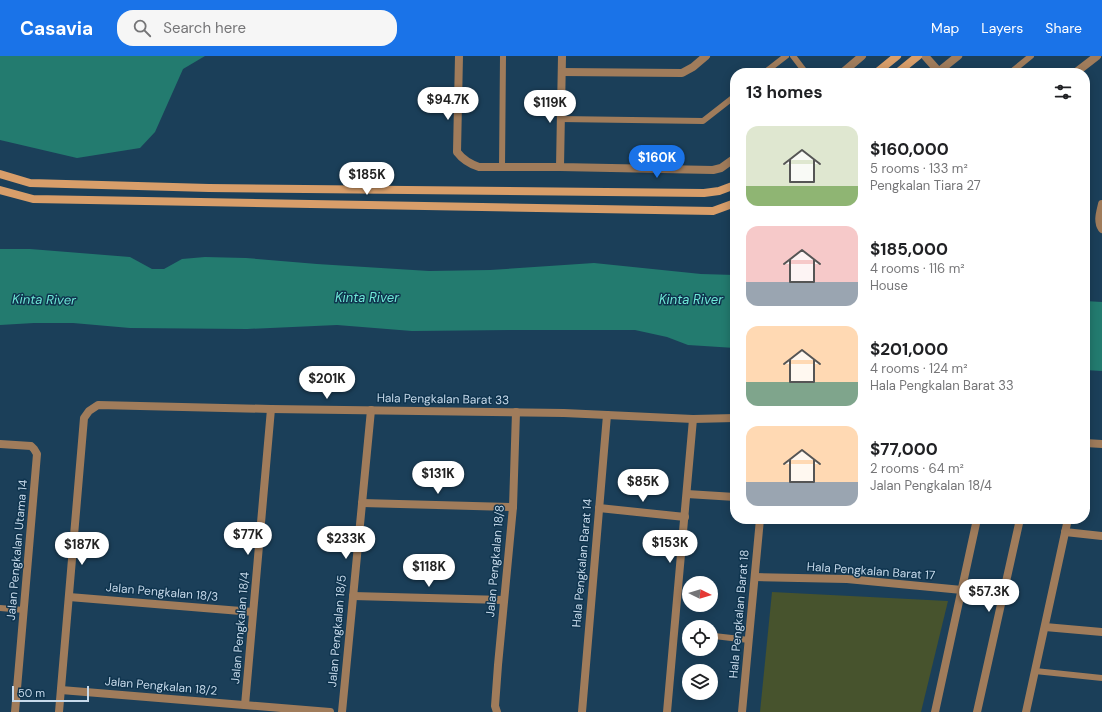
<!DOCTYPE html>
<html lang="en">
<head>
<meta charset="utf-8">
<style>
  body { margin:0; font-family:"DM Sans",sans-serif; background:#f6f6f6; color:#202124; height:100vh; display:flex; flex-direction:column; font-size:15px; white-space:nowrap }
  * { box-sizing:border-box; margin:0 }
  p { font-size:13px; color:#757577 }
  .icon { flex:none; width:22px; height:22px; fill:none; stroke:currentColor; stroke-width:2; stroke-linecap:round; stroke-linejoin:round }
  .map { position:relative; flex:1; overflow:hidden }
  .drawer { position:absolute; left:730px; top:12px; width:360px; height:456px; display:flex; flex-direction:column; background:#fff; border-radius:16px; box-shadow:0 2px 10px #0003 }
  .drawer>* { flex:none }
  .needle { width:26px; rotate:95deg }
  .controls { position:absolute; left:682px; top:520px; display:grid; gap:8px }
  .controls a { display:grid; place-items:center; width:36px; height:36px; border-radius:50%; background:#fff; box-shadow:0 2px 10px #0003; font-size:20px }
  .scale { position:absolute; left:12px; bottom:10px; width:77px; box-sizing:border-box; padding-left:4px; border:2px solid #c6d9ea; border-top:0; font-size:11px; line-height:14px; white-space:nowrap; color:#c6d9ea; -webkit-text-stroke:3px #0f344e; paint-order:stroke }
  .price { position:absolute; translate:-50% -34px; padding:0 9px; border-radius:14px; background:#fff; color:#222; font-size:13px; line-height:26px; filter:drop-shadow(0 1px 2px #0008) }
  .price::after { content:''; position:absolute; left:50%; top:24px; width:12px; height:9px; margin-left:-6px; background:inherit; clip-path:polygon(0 0,100% 0,50% 100%) }
  .price.on { background:#1a73e8; color:#fff }
  ul { padding:0; list-style:none }
  li { display:flex; align-items:center; gap:12px; height:100px; padding:0 16px }
  li span { display:grid; place-items:center; flex:none; width:112px; height:80px; border-radius:12px; color:#555 }
  li>.icon { margin-inline-start:auto }
  span .icon { width:48px; height:48px; fill:#fffc; stroke-width:1 }
  li b { font-size:17px }
  h2 { display:flex; justify-content:space-between; align-items:center; height:48px; padding:0 16px; font-size:17px }
  header { display:flex; align-items:center; gap:24px; box-sizing:border-box; height:56px; padding:0 20px; background:#1a73e8; color:#fff }
  header strong { font-size:19px }
  nav { display:flex; gap:22px; margin-inline-start:auto; font-size:14px }
  .search { width:280px; height:36px; background:#f6f6f6; display:flex; align-items:center; gap:10px; box-sizing:border-box; padding:0 14px; border-radius:16px; color:#757577; font-size:15px }
  .map>svg:first-child { display:block }
</style>
</head>
<body>
<header>
<strong>Casavia</strong>
<div class="search"><svg class="icon" aria-label="search" viewBox="0 0 24 24"><circle cx="10" cy="10" r="6"/><path d="M15 15l6 6"/></svg>Search here</div>
<nav><a>Map</a><a>Layers</a><a>Share</a></nav>
</header>
<div class="map">
<svg width="1102" height="656" viewBox="0 0 1102 656">
  <rect width="100%" height="100%" fill="#1b3f59"/>
  <!-- green -->
  <path fill="#47532d" d="M 772,536 L 948,545 L 921,656 L 760,656 Z"/>
  <!-- water -->
  <g fill="#237b6f">
    <path d="M 0,0 L 205,0 L 183,13 L 155,76 L 140,92 L 77,102 L 0,84 Z"/>
    <path d="M 0,193 L 30,193 L 130,201 L 152,213 L 164,213 L 182,203 L 205,201 L 246,202 L 317,208 L 429,215 L 490,214 L 594,207 L 701,218 L 735,219 L 735,292 L 688,289 L 667,281 L 635,274 L 517,274 L 412,275 L 337,269 L 247,273 L 130,272 L 73,267 L 34,267 L 0,269 Z"/>
    <path d="M 1085,245 L 1102,246 L 1102,315 L 1085,314 Z"/>
  </g>
  <g fill="none" stroke-linecap="round" stroke-linejoin="round">
    <!-- lane -->
    <g stroke="#a07c5b" stroke-width="6">
      <path d="M 793,0 L 806,17"/>
      <path d="M 764,17 L 786,0"/>
      <path d="M 1010,17 L 1031,0"/>
      <path d="M 560,63 L 703,65 L 735,40"/>
      <path d="M 502,111 L 503,0"/>
      <path d="M 0,552 L 24,554"/>
      <path d="M 714,580 L 749,584"/>
      <path d="M 1035,615 L 1102,622"/>
    </g>
    <!-- street -->
    <g stroke="#a07c5b" stroke-width="8">
      <path d="M 459,0 L 457,96 C 463,104 470,108 479,111 L 560,111"/>
      <path d="M 562,0 L 560,111 L 713,114 L 721,112 L 735,102"/>
      <path d="M 925,0 L 940,17"/>
      <path d="M 562,16 L 682,17 L 693,11 L 706,0"/>
      <path d="M 938,16 L 958,0"/>
      <path d="M 842,17 L 862,0"/>
      <path d="M 1075,17 L 1097,0"/>
      <path d="M 1102,148 C 1100,157 1097,165 1102,173"/>
      <path d="M 1085,387 L 1102,388"/>
      <path d="M 0,388 L 31,390 L 34,393 L 37,398 L 15,656"/>
      <path d="M 687,438 L 735,441"/>
      <path d="M 362,447 L 513,451"/>
      <path d="M 599,452 L 685,461"/>
      <path d="M 1065,476 L 1102,480"/>
      <path d="M 755,521 L 847,523 L 962,534"/>
      <path d="M 353,540 L 504,544"/>
      <path d="M 69,541 L 253,556"/>
      <path d="M 1045,571 L 1102,576"/>
      <path d="M 61,634 L 330,656"/>
      <path d="M 245,649 L 271,353"/>
      <path d="M 59,656 L 84,362 L 89,355 L 98,349 L 271,353 L 564,357 L 693,363 L 735,362"/>
      <path d="M 342,656 L 371,354"/>
      <path d="M 497,656 L 495,650 L 498,609 L 513,451 L 516,356"/>
      <path d="M 582,656 L 607,359"/>
      <path d="M 667,656 L 693,363"/>
      <path d="M 742,656 L 760,463"/>
      <path d="M 935,656 L 977,463"/>
      <path d="M 977,656 L 1020,463"/>
      <path d="M 1026,656 L 1068,463"/>
    </g>
    <!-- secondary -->
    <g stroke="#d89e6a" stroke-width="8">
      <path d="M 876,17 L 897,0"/>
      <path d="M 897,17 L 918,0"/>
      <path d="M 0,118 L 30,127 L 209,132 L 704,137 L 719,135 L 735,129"/>
      <path d="M 0,134 L 33,143 L 713,155 L 735,147"/>
    </g>
  </g>
  <g text-anchor="middle" stroke-width="3" stroke-linejoin="round" paint-order="stroke">
    <!-- street labels -->
    <g font-size="12" fill="#c6d9ea" stroke="#0f344e">
      <text transform="translate(443 343) rotate(1)" y="4">Hala Pengkalan Barat 33</text>
      <text transform="translate(17 494) rotate(-85)" y="4">Jalan Pengkalan Utama 14</text>
      <text transform="translate(495 505) rotate(-85)" y="4">Jalan Pengkalan 18/8</text>
      <text transform="translate(582 507) rotate(-85)" y="4">Hala Pengkalan Barat 14</text>
      <text transform="translate(871 515) rotate(4)" y="4">Hala Pengkalan Barat 17</text>
      <text transform="translate(162 536) rotate(5)" y="4">Jalan Pengkalan 18/3</text>
      <text transform="translate(739 558) rotate(-85)" y="4">Hala Pengkalan Barat 18</text>
      <text transform="translate(240 572) rotate(-85)" y="4">Jalan Pengkalan 18/4</text>
      <text transform="translate(337 575) rotate(-85)" y="4">Jalan Pengkalan 18/5</text>
      <text transform="translate(161 630) rotate(5)" y="4">Jalan Pengkalan 18/2</text>
    </g>
    <!-- water labels -->
    <g font-size="13" font-style="italic" fill="#6fe9d7" stroke="#0f344e">
      <text x="367" y="246">Kinta River</text>
      <text transform="translate(44 243) rotate(1)" y="5">Kinta River</text>
      <text x="691" y="248">Kinta River</text>
    </g>
  </g>
</svg>
<div class="controls">
<a><svg class="needle" viewBox="-14 -14 28 28"><path d="M0-13l5 13h-10z" fill="#e53935"/><path d="M0 13l5-13h-10z" fill="#757577"/></svg></a>
<a><svg class="icon" aria-label="locate" viewBox="0 0 24 24"><circle cx="12" cy="12" r="6"/><path d="M12 2v4M12 18v4M2 12h4M18 12h4"/></svg></a>
<a><svg class="icon" aria-label="layers" viewBox="0 0 24 24"><path d="M12 4l9 5-9 5-9-5zM3 14l9 5 9-5"/></svg></a>
</div>
<div class="scale">50 m</div>
<b class="price" style="left:448px;top:65px">$94.7K</b>
<b class="price" style="left:550px;top:68px">$119K</b>
<b class="price on" style="left:657px;top:123px">$160K</b>
<b class="price" style="left:367px;top:140px">$185K</b>
<b class="price" style="left:327px;top:344px">$201K</b>
<b class="price" style="left:438px;top:439px">$131K</b>
<b class="price" style="left:643px;top:447px">$85K</b>
<b class="price" style="left:248px;top:500px">$77K</b>
<b class="price" style="left:346px;top:504px">$233K</b>
<b class="price" style="left:670px;top:508px">$153K</b>
<b class="price" style="left:82px;top:510px">$187K</b>
<b class="price" style="left:429px;top:532px">$118K</b>
<b class="price" style="left:989px;top:557px">$57.3K</b>
<section class="drawer">
<h2>13 homes<svg class="icon" aria-label="filters" viewBox="0 0 24 24"><path d="M4 7h16M4 17h16"/><circle cx="9" cy="7" r="2"/><circle cx="15" cy="17" r="2"/></svg></h2>
<ul>
<li><span style="background:linear-gradient(#dfe7d0 75%,#8fb573 0)"><svg class="icon" aria-label="home" viewBox="0 0 24 24"><path d="M3 11l9-7 9 7M6 9v11h12V9"/></svg></span><div><b>$160,000</b><p>5 rooms · 133 m²</p><p>Pengkalan Tiara 27</p></div></li>
<li><span style="background:linear-gradient(#f6c9c9 70%,#9aa5b1 0)"><svg class="icon" aria-label="home" viewBox="0 0 24 24"><path d="M3 11l9-7 9 7M6 9v11h12V9"/></svg></span><div><b>$185,000</b><p>4 rooms · 116 m²</p><p>House</p></div></li>
<li><span style="background:linear-gradient(#ffd9b3 70%,#7fa58c 0)"><svg class="icon" aria-label="home" viewBox="0 0 24 24"><path d="M3 11l9-7 9 7M6 9v11h12V9"/></svg></span><div><b>$201,000</b><p>4 rooms · 124 m²</p><p>Hala Pengkalan Barat 33</p></div></li>
<li><span style="background:linear-gradient(#ffd9b3 70%,#9aa5b1 0)"><svg class="icon" aria-label="home" viewBox="0 0 24 24"><path d="M3 11l9-7 9 7M6 9v11h12V9"/></svg></span><div><b>$77,000</b><p>2 rooms · 64 m²</p><p>Jalan Pengkalan 18/4</p></div></li>
</ul>
</section>
</div>
</body>
</html>
